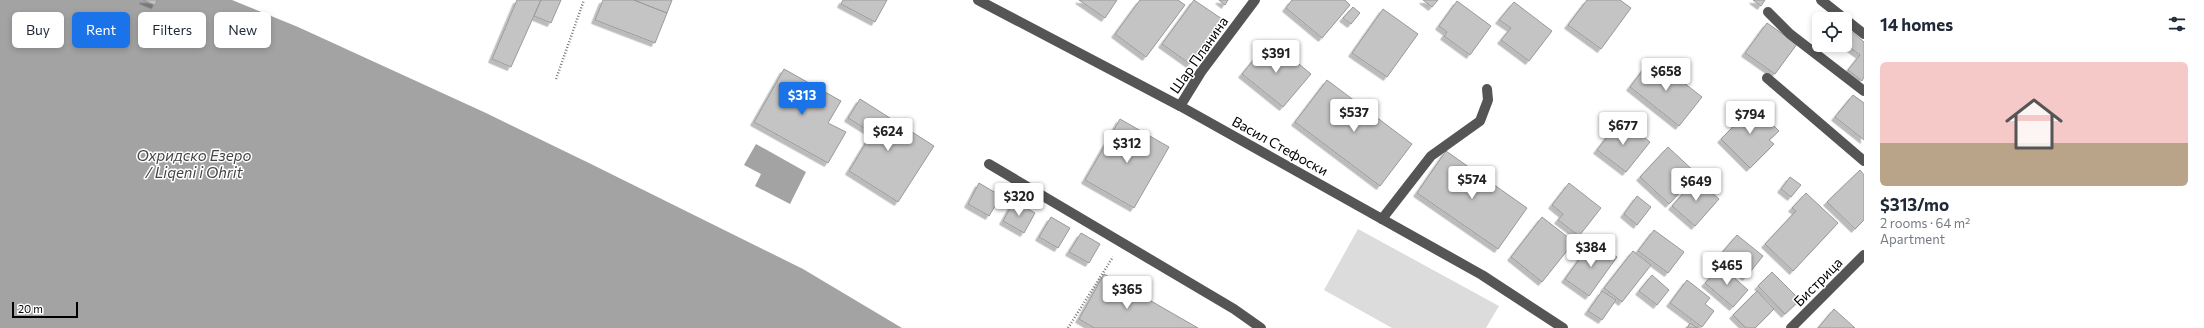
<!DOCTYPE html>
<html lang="en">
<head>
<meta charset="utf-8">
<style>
  body { margin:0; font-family:Commissioner,sans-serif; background:#f6f6f7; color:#1f2937; height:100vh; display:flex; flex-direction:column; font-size:15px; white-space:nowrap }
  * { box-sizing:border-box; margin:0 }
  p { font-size:13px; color:#747a83 }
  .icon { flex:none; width:22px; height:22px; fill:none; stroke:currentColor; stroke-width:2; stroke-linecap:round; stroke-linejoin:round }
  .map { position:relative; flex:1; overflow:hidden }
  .details { display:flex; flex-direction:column; background:#fff; width:340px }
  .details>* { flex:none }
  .top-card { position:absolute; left:12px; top:12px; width:380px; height:36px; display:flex; gap:8px }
  .controls { position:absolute; left:1812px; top:12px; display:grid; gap:8px }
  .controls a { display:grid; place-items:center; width:40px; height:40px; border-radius:6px; background:#fff; box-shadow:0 2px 6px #0003; font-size:20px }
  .scale { position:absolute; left:12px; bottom:10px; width:66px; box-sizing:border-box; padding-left:4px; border:2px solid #000; border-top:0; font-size:11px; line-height:14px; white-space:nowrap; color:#000; -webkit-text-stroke:3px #fff; paint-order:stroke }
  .price { position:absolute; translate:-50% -34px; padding:0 9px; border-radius:4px; background:#fff; color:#222; font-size:13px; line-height:26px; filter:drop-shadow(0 1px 2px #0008) }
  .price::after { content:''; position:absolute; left:50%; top:24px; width:12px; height:9px; margin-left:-6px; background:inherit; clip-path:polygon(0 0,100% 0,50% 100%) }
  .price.current { background:#1a73e8; color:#fff }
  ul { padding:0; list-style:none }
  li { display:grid; align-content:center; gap:8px; height:212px; padding:0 16px }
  li span { display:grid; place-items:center; height:124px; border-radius:6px; color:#555 }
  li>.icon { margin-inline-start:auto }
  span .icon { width:72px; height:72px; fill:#fffc; stroke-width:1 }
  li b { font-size:17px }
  h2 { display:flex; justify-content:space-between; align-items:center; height:48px; padding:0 16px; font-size:17px }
  .pill { padding:0 14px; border-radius:6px; background:#fff; box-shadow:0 2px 6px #0003; font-size:14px; line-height:36px }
  .pill.current { background:#1a73e8; color:#fff }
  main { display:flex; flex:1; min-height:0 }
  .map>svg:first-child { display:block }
</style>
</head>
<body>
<main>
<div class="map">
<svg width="1864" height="328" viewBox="0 0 1864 328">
  <defs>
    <filter id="shadow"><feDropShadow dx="-3.5" dy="3.5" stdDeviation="0" flood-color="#0004"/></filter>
  </defs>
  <rect width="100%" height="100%" fill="#fff"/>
  <!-- green -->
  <path fill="#dcdcdc" d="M 1358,229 L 1499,306 L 1486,328 L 1392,328 L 1324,290 Z"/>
  <!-- water -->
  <g fill="#a3a3a3">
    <path d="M 0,0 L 232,0 L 298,27 L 486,113 L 591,164 L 803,269 L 902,328 L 0,328 Z"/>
    <path d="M 756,144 L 806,172 L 790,204 L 755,186 L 761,174 L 744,165 Z"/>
  </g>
  <!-- building -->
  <g fill="#c4c4c4" stroke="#999" filter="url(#shadow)">
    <path d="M 143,0 L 157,0 L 155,5 Z"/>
    <path d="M 517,0 L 541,0 L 511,67 L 492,59 Z"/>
    <path d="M 541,0 L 561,0 L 551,23 L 534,16 Z"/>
    <path d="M 603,0 L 634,0 L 667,13 L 655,43 L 595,20 Z"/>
    <path d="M 634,0 L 672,0 L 667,13 Z"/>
    <path d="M 843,0 L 887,0 L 875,22 L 841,4 Z"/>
    <path d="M 1079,0 L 1117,0 L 1105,18 Z"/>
    <path d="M 1140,0 L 1178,0 L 1185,5 L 1146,57 L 1115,34 Z"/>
    <path d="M 1194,0 L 1222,19 L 1190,64 L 1162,44 Z"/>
    <path d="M 1219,0 L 1228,0 L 1225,5 Z"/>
    <path d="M 1292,0 L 1345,0 L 1350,5 L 1322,38 L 1286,8 Z"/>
    <path d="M 1423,0 L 1438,0 L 1432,7 Z"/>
    <path d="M 1587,0 L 1620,0 L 1631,8 L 1601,49 L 1568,25 Z"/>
    <path d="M 1753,0 L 1765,0 L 1761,6 Z"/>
    <path d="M 1457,1 L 1491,26 L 1470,55 L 1444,36 L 1447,32 L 1439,26 Z"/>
    <path d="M 1514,2 L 1552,31 L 1529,61 L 1501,40 L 1511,28 L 1499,20 Z"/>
    <path d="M 1353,7 L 1360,13 L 1351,24 L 1343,18 Z"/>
    <path d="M 1383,9 L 1418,34 L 1387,77 L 1352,53 Z"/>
    <path d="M 1767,23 L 1797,44 L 1775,74 L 1745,53 Z"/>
    <path d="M 1852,32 L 1864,42 L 1864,77 L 1862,81 L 1848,70 L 1860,55 L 1845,44 Z"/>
    <path d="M 1270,40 L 1311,74 L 1283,107 L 1242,74 Z"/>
    <path d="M 1652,58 L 1702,97 L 1679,126 L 1630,87 Z"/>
    <path d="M 784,69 L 841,101 L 828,123 L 846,132 L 828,163 L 754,122 Z"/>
    <path d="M 1327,80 L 1412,144 L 1380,186 L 1295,122 Z"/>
    <path d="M 1853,95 L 1864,103 L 1864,140 L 1835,117 Z"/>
    <path d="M 860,99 L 934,146 L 898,202 L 849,171 L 872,133 L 848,118 Z"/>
    <path d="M 1750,102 L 1779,131 L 1769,140 L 1774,144 L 1750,168 L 1721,139 L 1736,124 L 1732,119 Z"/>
    <path d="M 1120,119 L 1169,147 L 1134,208 L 1085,180 Z"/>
    <path d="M 1621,119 L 1650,142 L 1626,172 L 1597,150 Z"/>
    <path d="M 1668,147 L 1697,174 L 1669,204 L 1640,177 Z"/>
    <path d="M 1446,151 L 1527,208 L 1498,249 L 1417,193 Z"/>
    <path d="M 1860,170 L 1864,175 L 1864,220 L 1855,229 L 1827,202 Z"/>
    <path d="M 1790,177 L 1801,185 L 1791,197 L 1781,189 Z"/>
    <path d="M 1696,179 L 1719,199 L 1695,226 L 1672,206 Z"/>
    <path d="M 979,183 L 1001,196 L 989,216 L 968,204 Z"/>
    <path d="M 1569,183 L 1601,208 L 1579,236 L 1558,220 L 1563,214 L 1552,205 Z"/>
    <path d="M 1806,193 L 1838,223 L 1793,271 L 1765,244 L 1796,211 L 1792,208 Z"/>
    <path d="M 1637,196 L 1651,207 L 1637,225 L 1624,214 Z"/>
    <path d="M 1014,201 L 1035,213 L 1024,233 L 1003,221 Z"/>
    <path d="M 1051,217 L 1070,228 L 1058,248 L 1039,237 Z"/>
    <path d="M 1542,217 L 1574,242 L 1542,282 L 1511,257 Z"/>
    <path d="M 1654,230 L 1684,252 L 1668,273 L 1638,251 Z"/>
    <path d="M 1081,233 L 1100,244 L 1089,263 L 1069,252 Z"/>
    <path d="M 1737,235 L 1763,256 L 1746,277 L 1720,255 Z"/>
    <path d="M 1593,240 L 1617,257 L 1589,296 L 1565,279 Z"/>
    <path d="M 1633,251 L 1651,265 L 1622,302 L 1604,288 Z"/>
    <path d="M 1721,266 L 1748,290 L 1733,307 L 1705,283 Z"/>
    <path d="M 1772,272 L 1800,300 L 1785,314 L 1758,286 Z"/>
    <path d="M 1104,274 L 1198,328 L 1094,328 L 1079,319 Z"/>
    <path d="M 1652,275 L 1669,290 L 1657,305 L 1639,291 Z"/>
    <path d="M 1687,280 L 1710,298 L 1705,304 L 1714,311 L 1702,327 L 1670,303 Z"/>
    <path d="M 1602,291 L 1616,300 L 1602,320 L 1588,311 Z"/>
    <path d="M 1757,291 L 1774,309 L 1755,328 L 1746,328 L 1733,315 Z"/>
    <path d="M 1834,309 L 1855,328 L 1818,328 Z"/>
    <path d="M 1690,323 L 1698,328 L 1687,328 Z"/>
  </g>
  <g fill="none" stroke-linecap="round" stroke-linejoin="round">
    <!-- path -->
    <g stroke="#777" stroke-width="2.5" stroke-dasharray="1 2" stroke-linecap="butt">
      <path d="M 556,79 L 584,0"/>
      <path d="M 1068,328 L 1113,257"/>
    </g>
    <!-- minor -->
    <g stroke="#555" stroke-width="10">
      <path d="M 978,0 L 1180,106 L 1482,275 L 1563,328"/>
      <path d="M 1821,0 L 1864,34"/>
      <path d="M 1768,12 L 1790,34 L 1864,91"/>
      <path d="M 1767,78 L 1864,161"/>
      <path d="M 1180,106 L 1201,72 L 1255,0"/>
      <path d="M 989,164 L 1234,309 L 1261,328"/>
      <path d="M 1382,219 L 1431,156 L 1480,121 L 1488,100 L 1487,89"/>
      <path d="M 1791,328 L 1864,255"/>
    </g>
  </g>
  <g text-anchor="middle" stroke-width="3" stroke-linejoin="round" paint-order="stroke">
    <!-- street labels -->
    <g font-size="14" fill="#000" stroke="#fff">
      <text transform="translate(1199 55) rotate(-55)" y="5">Шар Планина</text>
      <text transform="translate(1280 146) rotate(29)" y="5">Васил Стефоски</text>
      <text transform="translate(1818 282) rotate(-45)" y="5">Бистрица</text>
    </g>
    <!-- water labels -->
    <g font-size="15" font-style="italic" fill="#444" stroke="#fff">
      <text x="194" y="161">Охридско Езеро<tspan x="194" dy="17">/ Liqeni i Ohrit</tspan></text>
    </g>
  </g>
</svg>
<div class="controls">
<a><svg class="icon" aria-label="locate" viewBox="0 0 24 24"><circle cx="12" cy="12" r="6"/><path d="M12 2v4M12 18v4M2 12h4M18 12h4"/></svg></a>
</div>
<div class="scale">20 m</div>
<b class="price" style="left:1276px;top:74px">$391</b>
<b class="price" style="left:1666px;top:92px">$658</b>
<b class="price current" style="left:802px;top:116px">$313</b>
<b class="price" style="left:1354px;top:133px">$537</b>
<b class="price" style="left:1750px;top:135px">$794</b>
<b class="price" style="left:1623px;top:146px">$677</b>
<b class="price" style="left:888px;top:152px">$624</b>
<b class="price" style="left:1127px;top:164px">$312</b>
<b class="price" style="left:1472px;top:200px">$574</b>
<b class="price" style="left:1696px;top:202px">$649</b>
<b class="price" style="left:1019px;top:217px">$320</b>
<b class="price" style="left:1591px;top:268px">$384</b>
<b class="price" style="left:1727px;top:286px">$465</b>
<b class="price" style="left:1127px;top:310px">$365</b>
<div class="top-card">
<a class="pill">Buy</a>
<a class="pill current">Rent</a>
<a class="pill">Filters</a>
<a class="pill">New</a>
</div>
</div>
<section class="details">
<h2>14 homes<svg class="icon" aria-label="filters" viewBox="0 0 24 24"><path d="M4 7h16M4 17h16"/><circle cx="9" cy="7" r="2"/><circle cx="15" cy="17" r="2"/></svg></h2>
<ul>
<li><span style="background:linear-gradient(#f6c9c9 65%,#b9a48a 0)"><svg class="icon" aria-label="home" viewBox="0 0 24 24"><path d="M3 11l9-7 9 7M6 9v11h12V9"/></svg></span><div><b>$313/mo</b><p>2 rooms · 64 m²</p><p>Apartment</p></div></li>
</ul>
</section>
</main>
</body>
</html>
